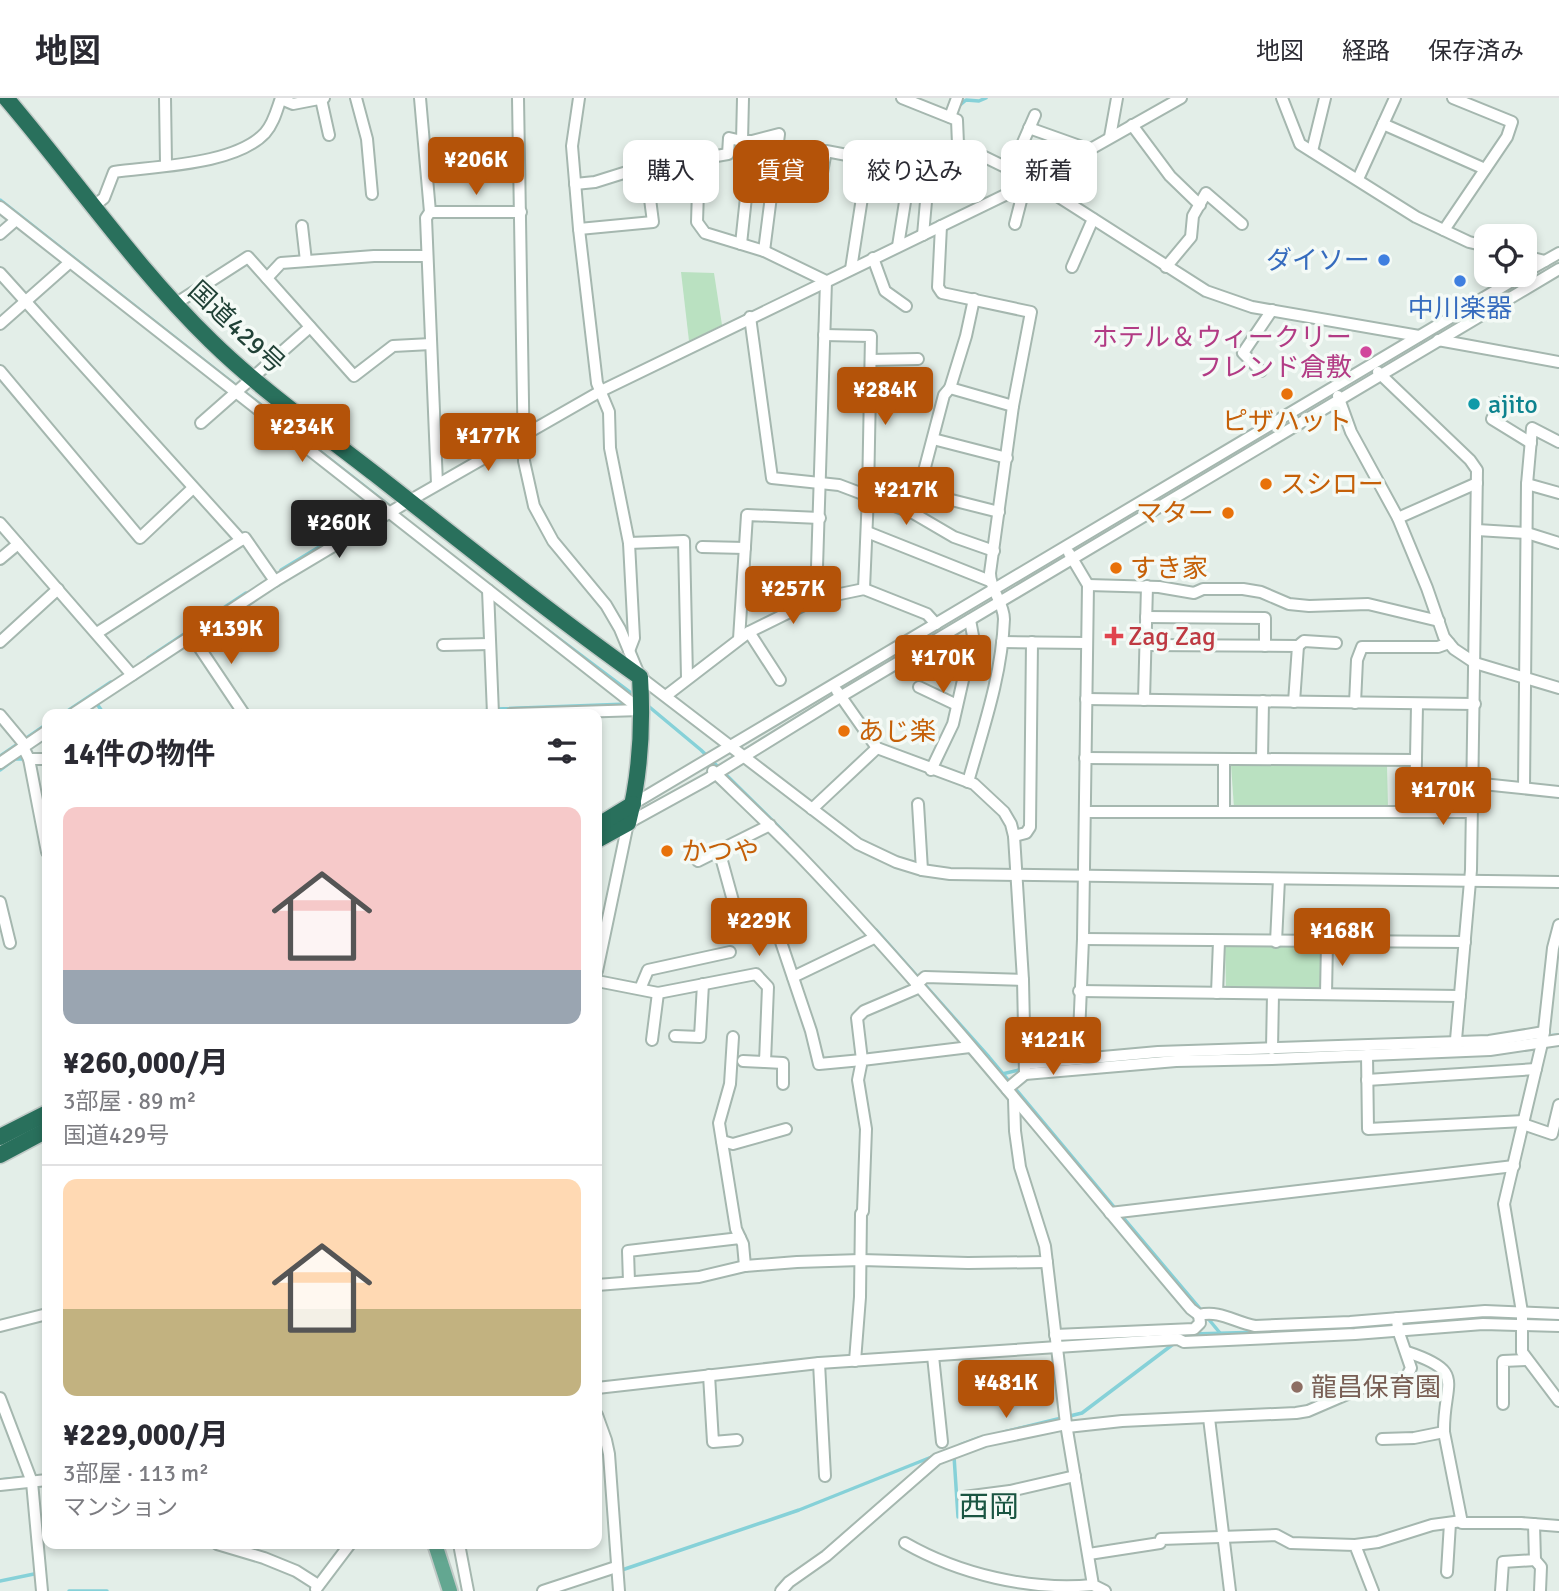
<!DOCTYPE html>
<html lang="ja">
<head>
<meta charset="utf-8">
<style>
  body { margin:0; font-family:Signika,"Noto Sans JP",sans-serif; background:#f2f2f3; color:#2b2b33; height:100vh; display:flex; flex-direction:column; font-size:26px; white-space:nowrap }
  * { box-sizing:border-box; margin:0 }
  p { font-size:23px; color:#7c7c81 }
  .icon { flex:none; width:38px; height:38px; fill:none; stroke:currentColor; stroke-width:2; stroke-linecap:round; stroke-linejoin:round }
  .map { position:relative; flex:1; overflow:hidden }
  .panel { position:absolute; left:42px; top:611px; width:560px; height:840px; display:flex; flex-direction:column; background:#fff; border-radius:14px; box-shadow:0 4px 10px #0003 }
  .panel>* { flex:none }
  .guide { position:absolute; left:623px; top:42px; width:665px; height:63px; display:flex; gap:14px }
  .tools { position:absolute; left:1474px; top:126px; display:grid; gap:14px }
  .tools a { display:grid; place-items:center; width:63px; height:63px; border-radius:14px; background:#fff; box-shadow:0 4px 10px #0003; font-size:35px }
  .price { position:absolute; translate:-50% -60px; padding:0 16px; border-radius:7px; background:#b45309; color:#fff; font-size:23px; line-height:46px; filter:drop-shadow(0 2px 4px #0008) }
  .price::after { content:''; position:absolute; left:50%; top:42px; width:21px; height:16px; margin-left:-10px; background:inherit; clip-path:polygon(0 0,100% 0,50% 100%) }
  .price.on { background:#222; color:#fff }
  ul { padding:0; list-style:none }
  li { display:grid; align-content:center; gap:14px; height:371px; padding:0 21px }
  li+li { border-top:2px solid #e1e1e2 }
  li span { display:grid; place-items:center; height:217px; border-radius:14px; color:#555 }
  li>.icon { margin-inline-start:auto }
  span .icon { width:126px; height:126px; fill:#fffc; stroke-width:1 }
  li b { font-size:30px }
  h2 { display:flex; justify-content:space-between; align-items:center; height:84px; padding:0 21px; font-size:30px }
  .chip { padding:0 24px; border-radius:14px; background:#fff; box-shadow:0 4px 10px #0003; font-size:24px; line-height:63px }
  .chip.on { background:#b45309; color:#fff }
  header { display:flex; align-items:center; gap:42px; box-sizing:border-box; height:98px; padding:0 35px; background:#fff; border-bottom:2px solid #e1e1e2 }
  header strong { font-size:33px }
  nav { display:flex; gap:38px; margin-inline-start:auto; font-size:24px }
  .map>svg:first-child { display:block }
</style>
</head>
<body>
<header>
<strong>地図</strong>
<nav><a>地図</a><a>経路</a><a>保存済み</a></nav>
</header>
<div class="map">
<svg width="1559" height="1493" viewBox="0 0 1559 1493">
  <rect width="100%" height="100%" fill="#e3eee8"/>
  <!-- green -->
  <g fill="#bae1c1">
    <path d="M 681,174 L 714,175 L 722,227 L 689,243 Z"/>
    <path d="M 1231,667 L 1387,668 L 1388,710 L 1234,710 Z"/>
    <path d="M 1225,848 L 1323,848 L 1322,891 L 1226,890 Z"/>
  </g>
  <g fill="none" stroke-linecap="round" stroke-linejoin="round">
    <!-- stream -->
    <g stroke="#86d1d8" stroke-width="3.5">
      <path d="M 960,7 L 966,2 L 979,3 L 986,0"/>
      <path d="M 0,102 L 392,410"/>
      <path d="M 281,472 L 377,414"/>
      <path d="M 546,531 L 635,598"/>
      <path d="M 148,560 L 246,495"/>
      <path d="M 97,606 L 104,616"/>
      <path d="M 647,607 L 701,652 L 787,737"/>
      <path d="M 63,616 L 111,584"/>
      <path d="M 460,616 L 497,611 L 627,606"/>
      <path d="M 0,658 L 47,626"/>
      <path d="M 0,672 L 15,661 L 24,661"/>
      <path d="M 821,773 L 838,791"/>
      <path d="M 876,832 L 989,959 L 1115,1110"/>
      <path d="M 1547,938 L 1559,937"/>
      <path d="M 1002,976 L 1023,971"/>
      <path d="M 1120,1116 L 1201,1212"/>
      <path d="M 1206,1218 L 1220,1235"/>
      <path d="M 1359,1230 L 1483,1220 L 1554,1223"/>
      <path d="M 1192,1236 L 1338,1232"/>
      <path d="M 1004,1334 L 1082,1315 L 1176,1244"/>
      <path d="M 960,1347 L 979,1340"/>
      <path d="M 954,1358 L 958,1419"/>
      <path d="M 0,1382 L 28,1379"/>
      <path d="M 619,1473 L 799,1412 L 934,1358"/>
      <path d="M 0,1483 L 34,1476"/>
      <path d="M 69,1493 L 107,1493"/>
    </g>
    <!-- minor casing -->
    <g stroke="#a5b7af" stroke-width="14">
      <g id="minor">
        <path d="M 165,0 L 166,66"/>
        <path d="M 356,0 L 367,41 L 372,96"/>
        <path d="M 420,0 L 430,114 L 426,120 L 437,386"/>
        <path d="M 518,0 L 524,363 L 534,408 L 553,443 L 606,507 L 620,531 L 640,579 L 858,746 L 896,764 L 922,772 L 950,776 L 1559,784"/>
        <path d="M 579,0 L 572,48 L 579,131 L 597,285 L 609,314 L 610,350 L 629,445 L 634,540 L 629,553"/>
        <path d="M 743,0 L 742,43 L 752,43 L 779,36 L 764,153"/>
        <path d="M 902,0 L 957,22 L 958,46 L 1034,83 L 1206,193 L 1252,209 L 1419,238"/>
        <path d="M 1282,0 L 1300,46 L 1416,119 L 1469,144 L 1486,148"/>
        <path d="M 281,1 L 293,6 L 324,0"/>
        <path d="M 321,1 L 329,37"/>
        <path d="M 950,19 L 957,0"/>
        <path d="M 1383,26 L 1485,71"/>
        <path d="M 1132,27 L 1170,78 L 1200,107"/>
        <path d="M 1029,30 L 1088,51"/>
        <path d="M 1110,39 L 1117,0"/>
        <path d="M 742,43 L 729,40 L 728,56 L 699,61 L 697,124 L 705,135 L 764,153 L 826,183 L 816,501"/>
        <path d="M 1021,49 L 1035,17"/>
        <path d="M 1312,53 L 1325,0"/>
        <path d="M 1358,81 L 1395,0"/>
        <path d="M 575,86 L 595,84 L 646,68"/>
        <path d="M 819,91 L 826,53 L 868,61 L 851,171"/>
        <path d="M 94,108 L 104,100 L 114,74 C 157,68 235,67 265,35 C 274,25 277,11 281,0"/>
        <path d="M 0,109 L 641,612"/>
        <path d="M 430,114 L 521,114"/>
        <path d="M 1015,126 L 1025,87"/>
        <path d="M 302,128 L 306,163"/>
        <path d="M 941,128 L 938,189 L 942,195 L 1031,214 L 1013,308 L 990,475 C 990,492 1004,505 1004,521 C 1002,577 983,631 968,684"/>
        <path d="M 579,131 L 653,124 L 644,55"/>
        <path d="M 1444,132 L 1507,39 L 1512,24 L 1453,0"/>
        <path d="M 0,136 L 16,122"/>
        <path d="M 923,137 L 928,81"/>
        <path d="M 741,146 L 752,43"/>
        <path d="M 898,148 L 911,66"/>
        <path d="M 1524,158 L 1545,163"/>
        <path d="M 873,160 L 885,193 L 906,208"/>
        <path d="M 1072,169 L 1093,121"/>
        <path d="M 1166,169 L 1191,139 L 1193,118 L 1206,95 L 1242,126"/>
        <path d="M 0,175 L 241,442 L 245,440 L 275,483"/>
        <path d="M 1524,175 L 1559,155"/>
        <path d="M 267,180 L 281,165 L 374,158 L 427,158"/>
        <path d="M 175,206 L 248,159 L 354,278 L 393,248 L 431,246"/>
        <path d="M 750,219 L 772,380 L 839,387 L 913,415 L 954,439 L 994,453"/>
        <path d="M 0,226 L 69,165"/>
        <path d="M 824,237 L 871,238 L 868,397 L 864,491"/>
        <path d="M 1438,242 L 1559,264"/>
        <path d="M 871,262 L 918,261"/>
        <path d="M 0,273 L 140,440 L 193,390"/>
        <path d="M 1261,273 L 1243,255 L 1272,212"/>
        <path d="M 1378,274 L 1470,362 L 1477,372 L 1471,772 L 1455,953"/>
        <path d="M 950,290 L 966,238 L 974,201"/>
        <path d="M 1338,298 L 1351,334 L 1398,420 L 1427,490 L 1444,539 L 1454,551 L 1475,565 L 1559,590"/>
        <path d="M 1501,305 L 1492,321 L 1531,345"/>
        <path d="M 201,325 L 310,229"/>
        <path d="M 933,341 L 1007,360"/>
        <path d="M 1527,386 L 1559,395"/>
        <path d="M 920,394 L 999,414"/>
        <path d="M 913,415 L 944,297 L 950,290 L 1013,308"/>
        <path d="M 1398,420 L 1477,385"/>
        <path d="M 0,425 L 132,577"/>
        <path d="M 1477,432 L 1527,435 L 1559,445"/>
        <path d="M 867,434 L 990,483"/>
        <path d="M 629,445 L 684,443 L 687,580"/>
        <path d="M 702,449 L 745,450"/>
        <path d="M 1069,455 L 1088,487 L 1083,841 L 1078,961"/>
        <path d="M 0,461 L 18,446"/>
        <path d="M 1088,487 L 1159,489 L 1194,495 L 1203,491 L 1243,491 L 1261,494 L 1289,506 L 1309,508 L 1368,506 L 1439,523"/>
        <path d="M 488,492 L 493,616"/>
        <path d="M 1146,519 L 1265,520 L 1265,548"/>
        <path d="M 749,534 L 780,582"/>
        <path d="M 97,535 L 241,442"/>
        <path d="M 191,537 L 244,616"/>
        <path d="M 739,541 L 747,417 L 820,420"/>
        <path d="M 0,544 L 58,491"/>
        <path d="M 1002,544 L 1087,545"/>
        <path d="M 443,547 L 490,546"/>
        <path d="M 1145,547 L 1298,548 L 1294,604"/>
        <path d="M 1298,548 L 1304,543 L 1336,545"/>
        <path d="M 919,589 L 957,607"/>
        <path d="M 837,593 L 877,650 L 974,686 L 1004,714 L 1011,726 L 1014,738 L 1023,882 L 1025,976 L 1007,991"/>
        <path d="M 667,597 L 749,534 L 816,501 L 864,491 L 927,516 L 936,526"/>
        <path d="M 1086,601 L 1475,606"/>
        <path d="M 1144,602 L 1147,488"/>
        <path d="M 1355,605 L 1357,562 L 1362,549 L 1438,549 L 1449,545"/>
        <path d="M 73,616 L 275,483 L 409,403 L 601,293 L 1034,83 L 1181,0"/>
        <path d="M 511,616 L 641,612"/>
        <path d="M 0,617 L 25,647"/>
        <path d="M 23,649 L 29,661 L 47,754"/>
        <path d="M 1085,660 L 1416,662"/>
        <path d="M 29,661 L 47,661"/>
        <path d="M 1262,661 L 1263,603"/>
        <path d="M 0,665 L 47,633"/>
        <path d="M 931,672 L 953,626 L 973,538 L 970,522"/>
        <path d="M 713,673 C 742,701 772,729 800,758 C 938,902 1062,1059 1191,1211 L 1199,1217"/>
        <path d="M 1473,685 L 1559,694"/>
        <path d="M 1524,690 L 1527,386 L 1532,330 L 1559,344"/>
        <path d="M 633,706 L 1522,177"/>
        <path d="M 918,706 L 922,772"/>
        <path d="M 812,711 L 877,650"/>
        <path d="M 1415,713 L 1417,607"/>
        <path d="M 1085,714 L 1471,714"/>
        <path d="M 1224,714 L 1224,661"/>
        <path d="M 1014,738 L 1026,735 L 1030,729 L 1032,544"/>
        <path d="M 719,752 L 738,821"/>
        <path d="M 698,763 L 770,727"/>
        <path d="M 0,804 L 10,845"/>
        <path d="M 1559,827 L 1553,850 L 1543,941 L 1504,1106 L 1522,1214 L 1522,1254 L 1559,1303"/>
        <path d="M 779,838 L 811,933 L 819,966 L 862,962 L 857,920 L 864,913 L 918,890"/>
        <path d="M 1083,841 L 1465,844"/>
        <path d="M 1276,844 L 1279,781"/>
        <path d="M 597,873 L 628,725 L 706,682 L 840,599 L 1559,171"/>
        <path d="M 793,879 L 874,840"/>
        <path d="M 597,883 L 658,895 L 756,876 L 768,889 L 765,964 L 743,963"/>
        <path d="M 916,887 L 925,879 L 1023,882"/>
        <path d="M 640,891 L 648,872 L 730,854"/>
        <path d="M 1079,893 L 1460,898"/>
        <path d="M 1217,895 L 1219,843"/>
        <path d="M 1326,896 L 1327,844"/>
        <path d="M 675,938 L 700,939 L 703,886"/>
        <path d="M 733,939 L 730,986 L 719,1025 L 736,1131 L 743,1146 L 745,1168"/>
        <path d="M 652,942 L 658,895"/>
        <path d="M 1272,951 L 1273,896"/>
        <path d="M 1367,957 L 1368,1031 L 1524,1023"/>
        <path d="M 765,964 L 783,965 L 783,986"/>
        <path d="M 1025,966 L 1158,954 L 1489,943 L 1544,934"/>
        <path d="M 1025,976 L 1176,963 L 1272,961 L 1490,952 L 1559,942"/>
        <path d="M 1367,982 L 1536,971"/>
        <path d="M 1014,1001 L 1015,1033 L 1020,1069 L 1045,1148 L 1066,1326 L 1093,1487 L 1105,1493"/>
        <path d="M 1523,1026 L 1552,1036 L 1559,1007"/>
        <path d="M 722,1043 L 733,1046 L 786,1031"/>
        <path d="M 1110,1115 L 1514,1068"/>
        <path d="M 629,1184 L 628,1153 L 740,1140"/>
        <path d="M 597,1187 L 699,1179 L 745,1168 L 797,1164 L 861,1162 L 968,1165 L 1047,1164"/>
        <path d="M 1199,1217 C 1220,1212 1234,1224 1255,1228 L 1350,1224 L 1485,1213 L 1559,1216"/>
        <path d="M 0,1228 L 47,1216"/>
        <path d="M 1055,1237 L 1194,1231 L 1200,1225 L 1199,1217"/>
        <path d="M 1407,1254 C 1468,1274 1443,1284 1444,1334 L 1462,1425 L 1521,1425 L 1559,1428"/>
        <path d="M 933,1258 L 942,1344"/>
        <path d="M 855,1263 L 860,1199 L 861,1116 L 863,1113 L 866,1031 L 858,982 L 862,962 L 970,949"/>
        <path d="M 819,1265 L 825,1378"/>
        <path d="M 709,1277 L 713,1344 L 737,1342"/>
        <path d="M 597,1290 L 819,1265 L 1178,1241 L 1184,1244 L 1355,1236 L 1483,1226 L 1559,1228"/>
        <path d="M 0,1300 L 32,1384 L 42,1493"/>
        <path d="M 1503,1306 L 1503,1263 L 1526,1262"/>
        <path d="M 597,1317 L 606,1342 L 609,1356 L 619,1493"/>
        <path d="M 1209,1320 L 1230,1493"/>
        <path d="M 1067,1329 L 1122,1323 L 1296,1315 L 1308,1313 L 1359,1291 L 1406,1280 L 1411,1270 L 1398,1232 L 1397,1220"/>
        <path d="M 1382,1341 L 1414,1340 L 1444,1334"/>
        <path d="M 0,1387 L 47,1382"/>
        <path d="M 964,1399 L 1010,1393 L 1075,1378"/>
        <path d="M 905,1445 C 959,1476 1030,1493 1093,1487"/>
        <path d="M 217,1446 L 264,1460 L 296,1473 L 318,1487"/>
        <path d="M 459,1446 L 468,1493"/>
        <path d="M 1355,1447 L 1378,1444 L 1432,1427 L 1462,1423"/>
        <path d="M 1089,1456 L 1160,1445 L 1161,1441 L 1276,1437 L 1291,1445 L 1355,1447 L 1373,1493"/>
        <path d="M 1535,1462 L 1541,1469 L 1540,1493"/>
        <path d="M 1447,1474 L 1450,1425"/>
        <path d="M 316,1491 L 350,1446"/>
        <path d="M 543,1493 L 616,1469"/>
        <path d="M 781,1493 L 789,1484 L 826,1458 L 937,1361 L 985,1343 L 1066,1326"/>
        <path d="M 1501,1493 L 1503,1464 L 1535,1462 L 1534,1426"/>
      </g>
    </g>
    <!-- major casing -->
    <g stroke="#c1cac7" stroke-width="18">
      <path id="major" d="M 435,1446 L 450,1493"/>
    </g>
    <!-- highway casing -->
    <g stroke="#c1cac7" stroke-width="19">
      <g id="highway">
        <path d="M 6,0 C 75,81 135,169 211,243 C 261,292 320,333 375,376 C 463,445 550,515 640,579 C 643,628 640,678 628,725 L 597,742"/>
        <path d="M 597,728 L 633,706"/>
        <path d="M 0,1039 L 47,1015"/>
        <path d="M 0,1057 L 47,1032"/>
      </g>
    </g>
    <!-- minor -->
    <use href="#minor" stroke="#fff" stroke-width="10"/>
    <!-- major -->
    <use href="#major" stroke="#63a791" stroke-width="14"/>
    <!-- highway -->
    <use href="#highway" stroke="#29705c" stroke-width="16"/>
  </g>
  <!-- markers -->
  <g fill="#3f7fe0" stroke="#f4faf6" stroke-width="2.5">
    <circle cx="1384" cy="162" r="7"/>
    <circle cx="1460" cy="183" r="7"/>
  </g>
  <circle fill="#d1479c" stroke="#f4faf6" stroke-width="2.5" cx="1366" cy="254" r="7"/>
  <g fill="#e8710a" stroke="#f4faf6" stroke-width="2.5">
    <circle cx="1287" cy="296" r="7"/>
    <circle cx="1266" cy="386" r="7"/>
    <circle cx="1228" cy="415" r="7"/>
    <circle cx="1116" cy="470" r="7"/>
    <circle cx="844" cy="633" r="7"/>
    <circle cx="667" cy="753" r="7"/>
  </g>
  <circle fill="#0f9aa8" stroke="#f4faf6" stroke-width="2.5" cx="1474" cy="306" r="7"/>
  <path fill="#e0444e" stroke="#f4faf6" stroke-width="2.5" d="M1110.5 527.5h7v7h7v7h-7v7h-7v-7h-7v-7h7z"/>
  <circle fill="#8d6e63" stroke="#f4faf6" stroke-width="2.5" cx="1297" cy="1289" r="7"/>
  <g text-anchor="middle" stroke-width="7" stroke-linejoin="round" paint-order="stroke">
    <!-- shop labels -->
    <g font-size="26" fill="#366cbe" stroke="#f4faf6" text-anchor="end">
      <text x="1370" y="171">ダイソー</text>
      <text x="1460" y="219" text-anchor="middle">中川楽器</text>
    </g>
    <!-- street labels -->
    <g font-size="26" fill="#204136" stroke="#f4faf6">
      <text transform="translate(237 229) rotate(43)" y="9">国道429号</text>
    </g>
    <!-- hotel labels -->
    <g font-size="26" fill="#b23c85" stroke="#f4faf6" text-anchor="end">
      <text x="1352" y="248">ホテル＆ウィークリー<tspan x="1352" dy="30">フレンド倉敷</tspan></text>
    </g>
    <!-- culture labels -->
    <g font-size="26" fill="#0d838f" stroke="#f4faf6" text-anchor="start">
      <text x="1488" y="315">ajito</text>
    </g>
    <!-- food labels -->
    <g font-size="26" fill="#c56008" stroke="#f4faf6" text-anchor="start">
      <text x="1287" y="332" text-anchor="middle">ピザハット</text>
      <text x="1280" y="395">スシロー</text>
      <text x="1214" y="424" text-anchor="end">マター</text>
      <text x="1130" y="479">すき家</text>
      <text x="858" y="642">あじ楽</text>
      <text x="681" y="762">かつや</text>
    </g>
    <!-- health labels -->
    <g font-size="26" fill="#be3a42" stroke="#f4faf6" text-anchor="start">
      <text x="1128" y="547">Zag Zag</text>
    </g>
    <!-- education labels -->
    <g font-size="26" fill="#785e54" stroke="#f4faf6" text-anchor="start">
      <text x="1311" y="1298">龍昌保育園</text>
    </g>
    <!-- quarter labels -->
    <g font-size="30" fill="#1a5542" stroke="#f4faf6">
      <text x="989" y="1419">西岡</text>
    </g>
  </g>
</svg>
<div class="tools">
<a><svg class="icon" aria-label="locate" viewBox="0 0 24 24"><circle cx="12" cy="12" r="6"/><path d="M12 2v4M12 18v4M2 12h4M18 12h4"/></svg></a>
</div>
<b class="price" style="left:476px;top:99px">¥206K</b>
<b class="price" style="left:885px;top:329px">¥284K</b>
<b class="price" style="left:302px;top:366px">¥234K</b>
<b class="price" style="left:488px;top:375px">¥177K</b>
<b class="price" style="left:906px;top:429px">¥217K</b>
<b class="price on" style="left:339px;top:462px">¥260K</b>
<b class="price" style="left:793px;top:528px">¥257K</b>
<b class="price" style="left:231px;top:568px">¥139K</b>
<b class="price" style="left:943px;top:597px">¥170K</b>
<b class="price" style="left:1443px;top:729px">¥170K</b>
<b class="price" style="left:759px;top:860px">¥229K</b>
<b class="price" style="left:1342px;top:870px">¥168K</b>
<b class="price" style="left:1053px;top:979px">¥121K</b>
<b class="price" style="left:1006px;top:1322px">¥481K</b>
<div class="guide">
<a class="chip">購入</a>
<a class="chip on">賃貸</a>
<a class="chip">絞り込み</a>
<a class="chip">新着</a>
</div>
<section class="panel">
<h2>14件の物件<svg class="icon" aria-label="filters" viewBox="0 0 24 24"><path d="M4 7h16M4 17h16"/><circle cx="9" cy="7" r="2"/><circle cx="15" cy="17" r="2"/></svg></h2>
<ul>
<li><span style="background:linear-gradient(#f6c9c9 75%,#9aa5b1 0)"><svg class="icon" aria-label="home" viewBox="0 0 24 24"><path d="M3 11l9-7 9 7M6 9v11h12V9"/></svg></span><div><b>¥260,000/月</b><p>3部屋 · 89 m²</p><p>国道429号</p></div></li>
<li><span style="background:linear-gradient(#ffd9b3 60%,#c2b280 0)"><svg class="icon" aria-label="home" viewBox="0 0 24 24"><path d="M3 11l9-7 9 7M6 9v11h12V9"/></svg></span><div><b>¥229,000/月</b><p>3部屋 · 113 m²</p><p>マンション</p></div></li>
</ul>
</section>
</div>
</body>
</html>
